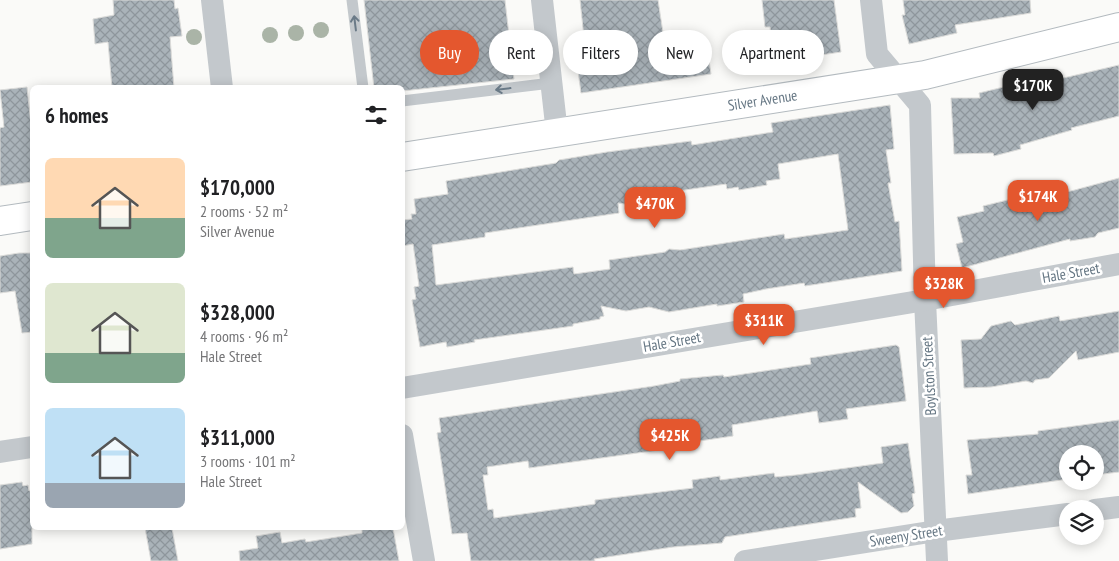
<!DOCTYPE html>
<html lang="en">
<head>
<meta charset="utf-8">
<style>
  body { margin:0; font-family:"PT Sans Narrow",sans-serif; background:#f2f2f2; color:#202124; height:100vh; display:flex; flex-direction:column; font-size:19px; white-space:nowrap }
  * { box-sizing:border-box; margin:0 }
  p { font-size:16px; color:#757577 }
  .icon { flex:none; width:28px; height:28px; fill:none; stroke:currentColor; stroke-width:2; stroke-linecap:round; stroke-linejoin:round }
  .map { position:relative; flex:1; overflow:hidden }
  .side { position:absolute; left:30px; top:85px; width:375px; height:445px; display:flex; flex-direction:column; background:#fff; border-radius:8px; box-shadow:0 2px 12px #0003 }
  .side>* { flex:none }
  .guide { position:absolute; left:420px; top:30px; width:475px; height:45px; display:flex; gap:10px }
  .tools { position:absolute; left:1059px; top:445px; display:grid; gap:10px }
  .tools a { display:grid; place-items:center; width:45px; height:45px; border-radius:50%; background:#fff; box-shadow:0 2px 12px #0003; font-size:25px }
  .price { position:absolute; translate:-50% -42px; padding:0 11px; border-radius:10px; background:#e4572e; color:#fff; font-size:16px; line-height:32px; filter:drop-shadow(0 1px 2px #0008) }
  .price::after { content:''; position:absolute; left:50%; top:30px; width:15px; height:11px; margin-left:-8px; background:inherit; clip-path:polygon(0 0,100% 0,50% 100%) }
  .price.active { background:#222; color:#fff }
  ul { padding:0; list-style:none }
  li { display:flex; align-items:center; gap:15px; height:125px; padding:0 15px }
  li span { display:grid; place-items:center; flex:none; width:140px; height:100px; border-radius:8px; color:#555 }
  li>.icon { margin-inline-start:auto }
  span .icon { width:60px; height:60px; fill:#fffc; stroke-width:1 }
  li b { font-size:21px }
  h2 { display:flex; justify-content:space-between; align-items:center; height:60px; padding:0 15px; font-size:21px }
  .chip { padding:0 18px; border-radius:22px; background:#fff; box-shadow:0 2px 12px #0003; font-size:18px; line-height:45px }
  .chip.active { background:#e4572e; color:#fff }
  .map>svg:first-child { display:block }
</style>
</head>
<body>
<div class="map">
<svg width="1119" height="561" viewBox="0 0 1119 561">
  <defs>
    <pattern id="building-cross-hatch" width="8" height="8" patternUnits="userSpaceOnUse" patternTransform="scale(1.25)"><rect width="8" height="8" fill="#aab3b9"/><path d="M0 0l8 8M0 8l8-8" fill="none" stroke="#8e969c"/></pattern>
  </defs>
  <rect width="100%" height="100%" fill="#fafaf8"/>
  <!-- building -->
  <g fill="url(#building-cross-hatch)" stroke="#dcdcda" fill-rule="evenodd">
    <path d="M 113,0 L 174,0 L 175,9 L 178,8 L 182,36 L 170,37 L 174,88 L 112,88 L 108,42 L 95,44 L 93,19 L 114,15 Z"/>
    <path d="M 364,0 L 505,0 L 514,79 L 402,91 L 402,88 L 374,88 Z"/>
    <path d="M 580,0 L 658,0 L 666,52 L 707,46 L 711,74 L 581,93 L 575,49 L 585,47 Z"/>
    <path d="M 762,0 L 834,0 L 841,52 L 773,62 L 770,27 L 765,27 Z"/>
    <path d="M 903,0 L 1030,0 L 1031,13 L 955,25 L 957,33 L 909,44 L 902,15 L 905,15 Z"/>
    <path d="M 1119,65 L 1119,116 L 1071,128 L 1072,130 L 1020,145 L 1021,149 L 994,156 L 993,153 L 954,154 L 951,98 L 980,98 L 979,93 L 1032,80 L 1058,76 L 1059,79 Z"/>
    <path d="M 27,87 L 32,134 L 32,182 L 0,186 L 0,128 L 4,127 L 0,90 Z"/>
    <path d="M 890,105 L 894,149 L 886,150 L 891,183 L 888,183 L 895,222 L 899,221 L 902,271 L 831,282 L 805,286 L 804,283 L 766,289 L 743,294 L 744,302 L 717,306 L 717,304 L 669,312 L 649,307 L 626,311 L 601,306 L 604,316 L 600,317 L 600,319 L 573,324 L 573,326 L 474,340 L 475,342 L 447,347 L 446,342 L 420,347 L 412,300 L 416,299 L 414,287 L 419,286 L 413,244 L 402,246 L 402,220 L 412,219 L 411,214 L 416,214 L 414,199 L 448,194 L 446,181 L 556,163 L 559,160 L 607,152 L 691,141 L 692,145 L 773,132 L 771,123 ZM 838,154 L 848,230 L 785,239 L 784,234 L 680,250 L 669,249 L 665,252 L 609,260 L 610,269 L 574,274 L 573,267 L 436,285 L 432,245 L 485,237 L 485,233 L 619,213 L 618,203 L 651,208 L 673,205 L 671,192 L 726,184 L 727,189 L 738,187 L 739,190 L 767,185 L 766,181 L 780,179 L 778,164 Z"/>
    <path d="M 1119,178 L 1119,228 L 1098,233 L 1095,237 L 1070,241 L 1070,239 L 962,268 L 956,244 L 963,242 L 957,217 L 984,211 L 983,206 L 1032,194 L 1034,201 Z"/>
    <path d="M 19,253 L 32,253 L 32,332 L 22,333 L 15,291 L 0,293 L 0,256 Z"/>
    <path d="M 1119,311 L 1119,352 L 1078,360 L 1076,351 L 1049,378 L 1035,380 L 1033,383 L 1026,381 L 991,387 L 964,388 L 961,340 L 981,339 L 991,326 L 1011,321 L 1015,325 L 1059,316 L 1060,321 Z"/>
    <path d="M 896,345 L 899,347 L 906,401 L 846,409 L 848,419 L 819,423 L 817,411 L 732,425 L 733,436 L 659,447 L 659,450 L 529,468 L 528,461 L 487,467 L 488,475 L 483,475 L 488,510 L 493,509 L 494,518 L 595,504 L 595,500 L 693,488 L 692,480 L 720,476 L 720,480 L 774,473 L 775,477 L 796,475 L 883,463 L 881,447 L 908,443 L 915,493 L 912,494 L 914,506 L 908,512 L 901,513 L 858,482 L 861,508 L 855,509 L 856,517 L 725,537 L 722,543 L 673,547 L 594,559 L 595,561 L 471,561 L 467,533 L 452,534 L 437,433 L 441,432 L 439,418 L 654,386 L 680,381 L 680,379 L 723,375 L 724,377 L 811,364 L 810,358 Z"/>
    <path d="M 1119,420 L 1119,472 L 1095,475 L 1095,454 L 1068,454 L 1068,479 L 968,494 L 966,475 L 972,475 L 967,440 L 1038,434 L 1038,431 Z"/>
    <path d="M 22,482 L 23,486 L 28,485 L 29,491 L 32,490 L 32,544 L 0,549 L 0,485 Z"/>
    <path d="M 145,528 L 172,528 L 178,561 L 151,561 Z"/>
    <path d="M 362,528 L 393,528 L 399,561 L 240,561 L 239,551 L 258,548 L 256,536 L 280,532 L 282,543 L 305,539 L 306,542 L 362,533 Z"/>
  </g>
  <g fill="none" stroke-linecap="round" stroke-linejoin="round">
    <!-- secondary casing -->
    <g stroke="#b3babf" stroke-width="30">
      <g id="secondary">
        <path id="s1" d="M 402,157 L 925,75 L 1119,27"/>
        <path d="M 0,221 L 32,216"/>
      </g>
    </g>
    <!-- service -->
    <g stroke="#c3c8cc" stroke-width="11">
      <path d="M 352,0 L 363,88"/>
      <path d="M 402,101 L 551,83"/>
    </g>
    <!-- minor -->
    <g stroke="#c3c8cc" stroke-width="22">
      <path d="M 212,0 L 222,88"/>
      <path d="M 542,0 L 557,133"/>
      <path d="M 871,0 L 877,54 L 920,105 L 925,300 L 937,561"/>
      <path d="M 402,388 L 925,300 L 1119,264"/>
      <path d="M 402,435 L 424,561"/>
      <path d="M 0,452 L 32,447"/>
      <path d="M 1095,510 L 1119,507"/>
      <path d="M 745,561 L 936,531 L 1068,514"/>
    </g>
    <!-- secondary -->
    <use href="#secondary" stroke="#fff" stroke-width="28"/>
  </g>
  <!-- trees -->
  <g fill="#aab4a7">
    <circle cx="321" cy="30" r="8"/>
    <circle cx="296" cy="33" r="8"/>
    <circle cx="270" cy="35" r="8"/>
    <circle cx="194" cy="37" r="8"/>
  </g>
  <!-- one-way arrows -->
  <defs><path id="oneway-shaft" d="M-6 0H5M1.5-3L5.5 0L1.5 3" fill="none" stroke-width="1.6" stroke-linecap="round" stroke-linejoin="round" transform="scale(1.25)"/></defs>
  <g stroke="#6a7a87">
    <use href="#oneway-shaft" transform="translate(355 23) rotate(-97)"/>
    <use href="#oneway-shaft" transform="translate(503 89) rotate(173)"/>
  </g>
  <g text-anchor="middle" stroke-width="5" stroke-linejoin="round" paint-order="stroke">
    <!-- street labels -->
    <g font-size="15" fill="#657683" stroke="#fff">
      <text dy="5" stroke="none"><textPath href="#s1" startOffset="365">Silver Avenue</textPath></text>
      <text transform="translate(1071 273) rotate(-10)" y="5">Hale Street</text>
      <text transform="translate(672 342) rotate(-10)" y="5">Hale Street</text>
      <text transform="translate(929 376) rotate(-93)" y="5">Boylston Street</text>
      <text transform="translate(906 536) rotate(-9)" y="5">Sweeny Street</text>
    </g>
  </g>
</svg>
<div class="tools">
<a><svg class="icon" aria-label="locate" viewBox="0 0 24 24"><circle cx="12" cy="12" r="6"/><path d="M12 2v4M12 18v4M2 12h4M18 12h4"/></svg></a>
<a><svg class="icon" aria-label="layers" viewBox="0 0 24 24"><path d="M12 4l9 5-9 5-9-5zM3 14l9 5 9-5"/></svg></a>
</div>
<b class="price active" style="left:1033px;top:111px">$170K</b>
<b class="price" style="left:1038px;top:222px">$174K</b>
<b class="price" style="left:655px;top:229px">$470K</b>
<b class="price" style="left:944px;top:309px">$328K</b>
<b class="price" style="left:764px;top:346px">$311K</b>
<b class="price" style="left:670px;top:461px">$425K</b>
<div class="guide">
<a class="chip active">Buy</a>
<a class="chip">Rent</a>
<a class="chip">Filters</a>
<a class="chip">New</a>
<a class="chip">Apartment</a>
</div>
<section class="side">
<h2>6 homes<svg class="icon" aria-label="filters" viewBox="0 0 24 24"><path d="M4 7h16M4 17h16"/><circle cx="9" cy="7" r="2"/><circle cx="15" cy="17" r="2"/></svg></h2>
<ul>
<li><span style="background:linear-gradient(#ffd9b3 60%,#7fa58c 0)"><svg class="icon" aria-label="home" viewBox="0 0 24 24"><path d="M3 11l9-7 9 7M6 9v11h12V9"/></svg></span><div><b>$170,000</b><p>2 rooms · 52 m²</p><p>Silver Avenue</p></div></li>
<li><span style="background:linear-gradient(#dfe7d0 70%,#7fa58c 0)"><svg class="icon" aria-label="home" viewBox="0 0 24 24"><path d="M3 11l9-7 9 7M6 9v11h12V9"/></svg></span><div><b>$328,000</b><p>4 rooms · 96 m²</p><p>Hale Street</p></div></li>
<li><span style="background:linear-gradient(#bfe0f5 75%,#9aa5b1 0)"><svg class="icon" aria-label="home" viewBox="0 0 24 24"><path d="M3 11l9-7 9 7M6 9v11h12V9"/></svg></span><div><b>$311,000</b><p>3 rooms · 101 m²</p><p>Hale Street</p></div></li>
</ul>
</section>
</div>
</body>
</html>
